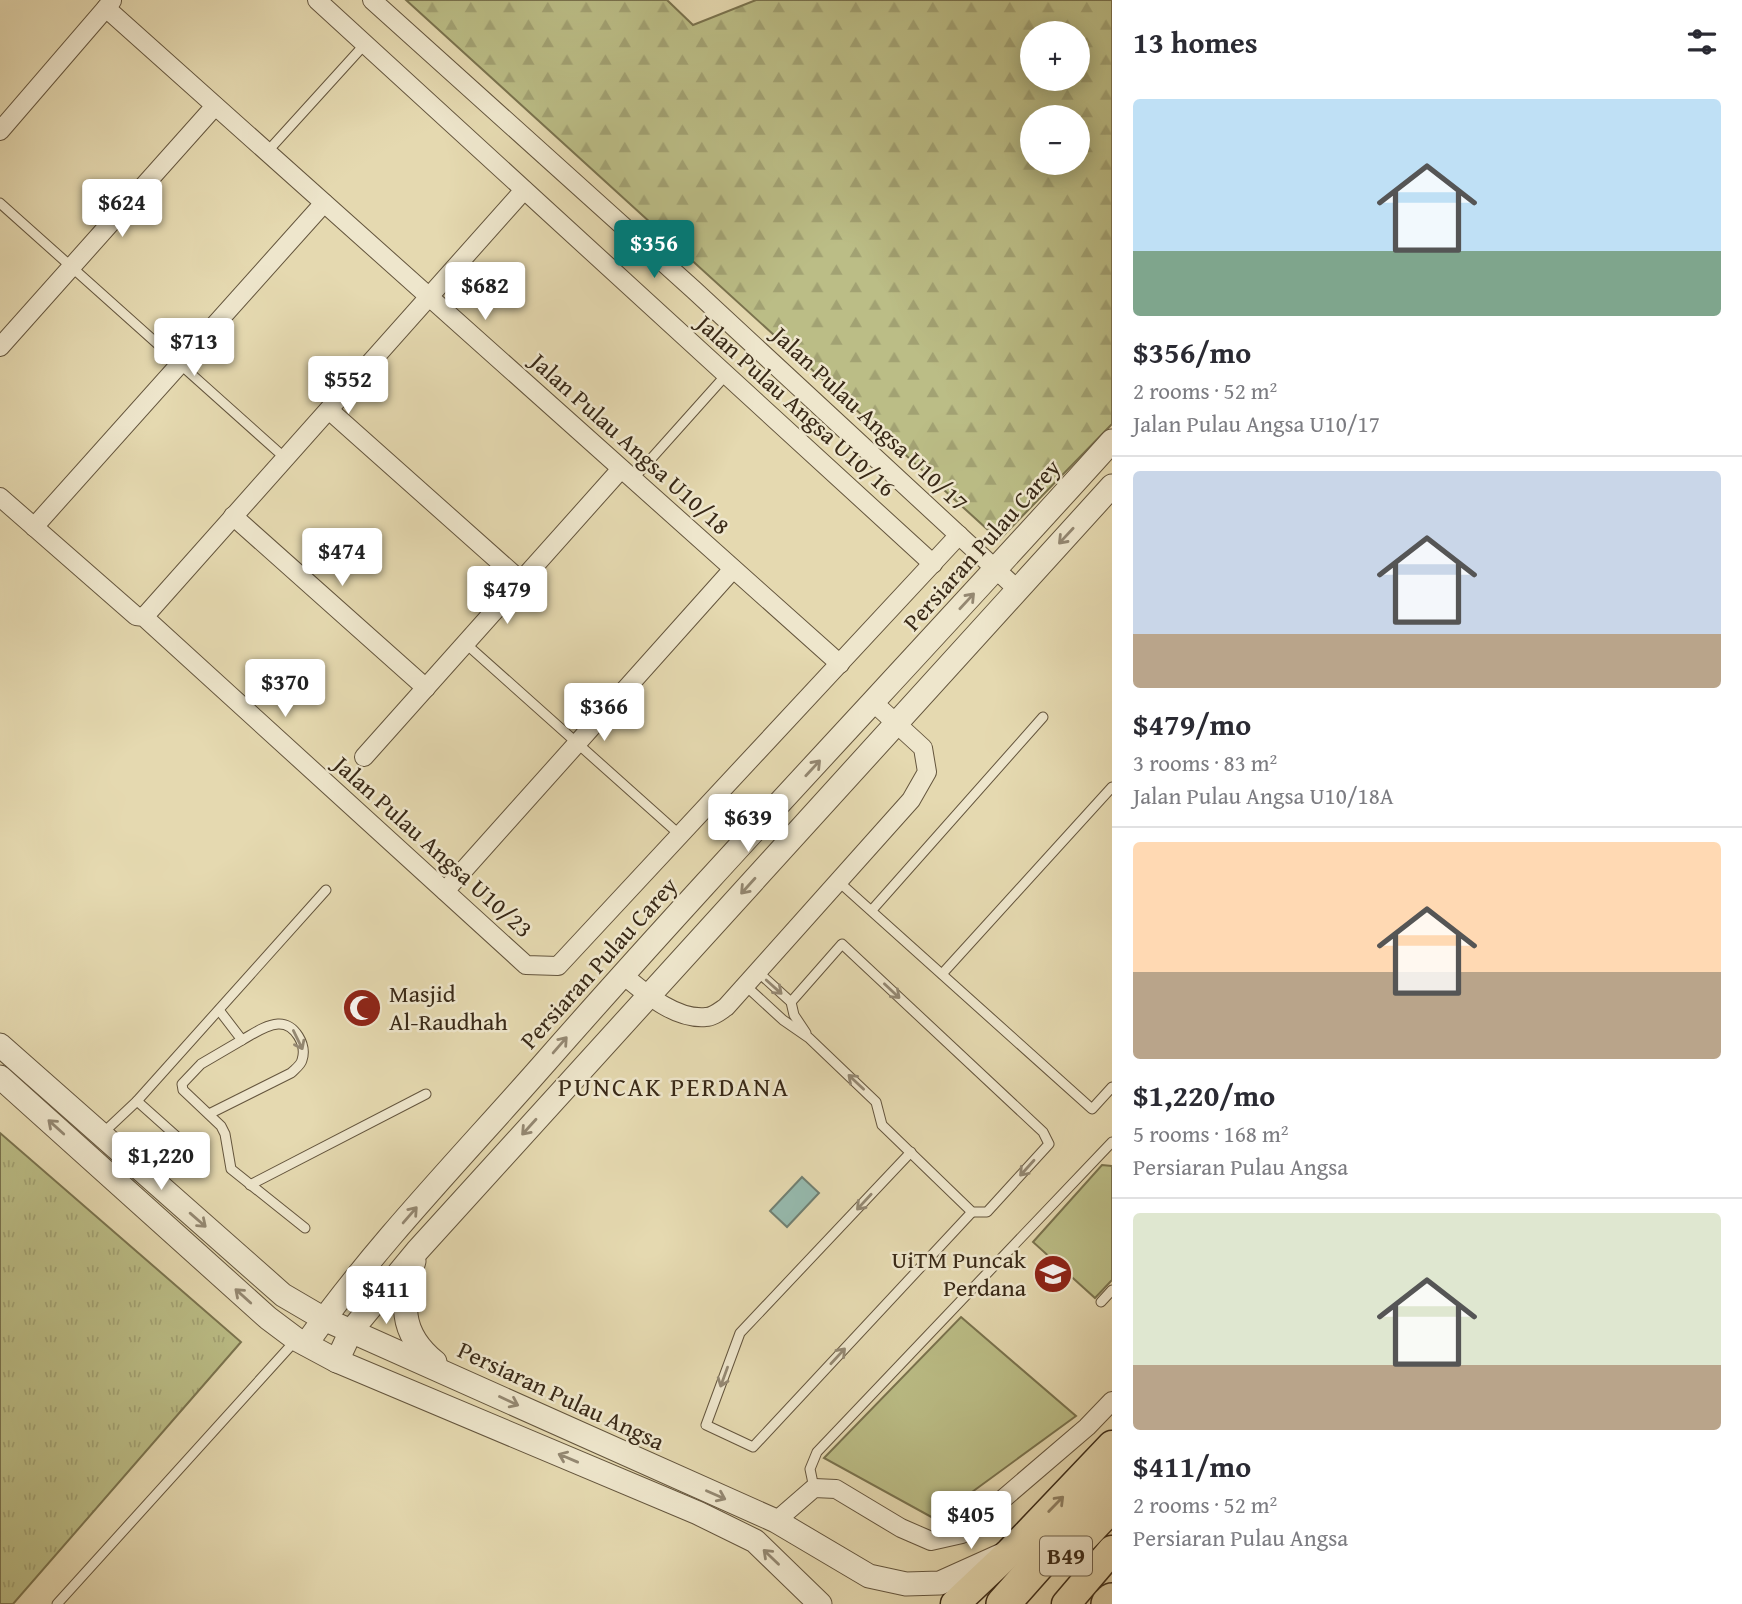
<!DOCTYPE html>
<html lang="en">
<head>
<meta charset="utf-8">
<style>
  body { margin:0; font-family:"Gentium Book Plus",serif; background:#f2f2f3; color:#2b2b33; height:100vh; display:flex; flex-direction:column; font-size:26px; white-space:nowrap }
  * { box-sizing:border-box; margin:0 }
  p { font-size:23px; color:#7c7c81 }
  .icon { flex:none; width:38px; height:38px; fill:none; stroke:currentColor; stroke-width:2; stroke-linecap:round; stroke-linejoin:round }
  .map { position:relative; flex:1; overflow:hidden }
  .details { display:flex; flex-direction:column; background:#fff; width:630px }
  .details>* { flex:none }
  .fabs { position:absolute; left:1020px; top:21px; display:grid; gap:14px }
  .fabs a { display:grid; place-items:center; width:70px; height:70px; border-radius:50%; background:#fff; box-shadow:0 4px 18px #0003; font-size:35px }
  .price { position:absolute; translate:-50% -60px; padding:0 16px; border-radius:7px; background:#fff; color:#222; font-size:23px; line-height:46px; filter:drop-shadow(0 2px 4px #0008) }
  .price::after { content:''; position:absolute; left:50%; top:42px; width:21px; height:16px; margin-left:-10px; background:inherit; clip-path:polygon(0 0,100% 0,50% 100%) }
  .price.selected { background:#0f766e; color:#fff }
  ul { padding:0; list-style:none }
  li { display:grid; align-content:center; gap:14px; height:371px; padding:0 21px }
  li+li { border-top:2px solid #e1e1e2 }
  li span { display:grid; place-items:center; height:217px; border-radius:7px; color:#555 }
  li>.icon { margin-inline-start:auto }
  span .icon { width:126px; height:126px; fill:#fffc; stroke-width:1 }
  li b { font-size:30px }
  h2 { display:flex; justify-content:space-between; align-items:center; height:84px; padding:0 21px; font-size:30px }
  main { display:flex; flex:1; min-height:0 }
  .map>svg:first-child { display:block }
</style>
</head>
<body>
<main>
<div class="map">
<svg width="1112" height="1604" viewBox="0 0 1112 1604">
  <defs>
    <pattern id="grass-tufts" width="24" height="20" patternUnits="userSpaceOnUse" patternTransform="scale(1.75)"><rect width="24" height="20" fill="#bbbd86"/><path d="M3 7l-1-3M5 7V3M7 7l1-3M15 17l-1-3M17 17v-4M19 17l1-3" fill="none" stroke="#a2a273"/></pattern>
    <pattern id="forest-firs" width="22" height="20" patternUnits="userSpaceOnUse" patternTransform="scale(1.75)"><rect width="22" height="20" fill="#bbbd86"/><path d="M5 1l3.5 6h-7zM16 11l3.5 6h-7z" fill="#a2a273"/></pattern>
  </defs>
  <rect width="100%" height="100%" fill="#e5d9b0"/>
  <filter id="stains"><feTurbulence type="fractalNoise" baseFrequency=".00286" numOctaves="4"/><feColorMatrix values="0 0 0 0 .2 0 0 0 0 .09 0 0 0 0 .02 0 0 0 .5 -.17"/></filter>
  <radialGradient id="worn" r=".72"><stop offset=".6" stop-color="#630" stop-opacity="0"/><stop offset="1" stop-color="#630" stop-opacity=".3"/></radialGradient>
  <!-- grass -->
  <path fill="url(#grass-tufts)" stroke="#7a734e" stroke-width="2" d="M 0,1133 L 241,1342 L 13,1604 L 0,1604 Z"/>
  <!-- forest -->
  <path fill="url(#forest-firs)" stroke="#7a734e" stroke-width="2" fill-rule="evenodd" d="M 406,0 L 667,0 L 693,25 L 756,0 L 1112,0 L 1112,424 L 999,540 ZM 1032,33 L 1078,33 L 1078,79 L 1032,79 ZM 1032,117 L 1078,117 L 1078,163 L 1032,163 Z"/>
  <!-- pitch -->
  <g fill="#bbbd86" stroke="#7a734e" stroke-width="2">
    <path d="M 1102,1165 L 1112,1166 L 1112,1280 L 1095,1298 L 1033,1242 Z"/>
    <path d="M 961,1317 L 1076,1416 L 935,1519 L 824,1458 Z"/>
  </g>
  <!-- water -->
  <path fill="#96baae" stroke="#718072" stroke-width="2" d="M 802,1177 L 819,1193 L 787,1227 L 770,1211 Z"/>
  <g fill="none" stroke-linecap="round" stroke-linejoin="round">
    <!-- service casing -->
    <g stroke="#64553d" stroke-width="11">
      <g id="service">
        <path d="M 267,152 L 365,44"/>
        <path d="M 0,203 L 285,458"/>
        <path d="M 633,479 L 726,375"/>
        <path d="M 465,643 L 680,835"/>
        <path d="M 839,882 L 1092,1109 L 1112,1087"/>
        <path d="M 872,910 L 1043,717"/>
        <path d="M 758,972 L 791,1002 L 794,1015 L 806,1033"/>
        <path d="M 942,974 L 1112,787"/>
        <path d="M 746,986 L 783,1020 L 809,1038 L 876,1102 L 882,1125 L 972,1212 L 987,1212 L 1049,1144 L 1043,1132 L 842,944 L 791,1002"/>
        <path d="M 219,1010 L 242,1040 L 201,1064 L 182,1084 L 183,1090 L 221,1126 L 225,1134 L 231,1169 L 305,1228"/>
        <path d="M 137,1101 L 193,1151"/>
        <path d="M 209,1114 L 291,1073 C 295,1069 301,1065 302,1060 C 307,1045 295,1023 278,1024 C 265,1025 253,1034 242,1040"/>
        <path d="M 103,1133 L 137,1101 L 326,890"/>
        <path d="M 911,1152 L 740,1333 L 706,1425 L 753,1447 L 972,1212"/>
        <path d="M 250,1185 L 426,1094"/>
        <path d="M 1101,1302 L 1112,1290"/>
        <path d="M 814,1488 L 810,1469 L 817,1452 L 1112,1142"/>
        <path d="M 57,1604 L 295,1341"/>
      </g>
    </g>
    <!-- minor casing -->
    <g stroke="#64553d" stroke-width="20">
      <g id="minor">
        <path d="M 317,0 L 933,564"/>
        <path d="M 372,0 L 694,290 L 1017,589"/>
        <path d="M 106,8 L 840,664"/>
        <path d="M 0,131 L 112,1"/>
        <path d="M 0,347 L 215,106"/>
        <path d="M 329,410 L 521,581"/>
        <path d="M 0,497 L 136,616 L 144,617 L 526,965 L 558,966 L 959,535"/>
        <path d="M 233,516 L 426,688"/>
        <path d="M 34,527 L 324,203"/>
        <path d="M 144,617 L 524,190"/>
        <path d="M 364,757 L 621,469"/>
        <path d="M 445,891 L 733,569"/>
        <path d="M 622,974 C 645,993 675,1020 706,1017 C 713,1017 720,1011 726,1007 L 911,800 L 927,772 L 923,748 L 874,703"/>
        <path d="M 776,1521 L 814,1488 L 836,1489 L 901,1528 L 931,1541 L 962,1534 L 1087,1427 L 1112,1401"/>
      </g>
    </g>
    <!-- tertiary casing -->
    <g stroke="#64553d" stroke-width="25">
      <g id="tertiary">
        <path d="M 0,1045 L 283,1295 L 324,1319 L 776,1521 L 869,1576 L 906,1584 L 940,1583 L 1000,1556"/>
        <path d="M 0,1077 L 268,1318 L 296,1339 L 337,1361 L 698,1513 L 755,1541 L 820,1604"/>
        <path d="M 414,1261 C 402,1302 398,1332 435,1362"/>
        <path d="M 306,1344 C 376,1245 462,1157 542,1066 C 728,854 923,651 1112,441"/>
        <path d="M 337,1361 L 351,1331 L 417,1251 L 1112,486"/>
      </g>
    </g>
    <!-- primary casing -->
    <g stroke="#392917" stroke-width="31">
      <g id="primary">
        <path d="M 1064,1559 L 1112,1508"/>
        <path d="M 955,1604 L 1010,1552 L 1112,1445"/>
        <path d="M 1066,1604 L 1112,1550"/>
      </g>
    </g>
    <!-- motorway casing -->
    <g stroke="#392917" stroke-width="36">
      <g id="motorway">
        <path d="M 1003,1604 L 1112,1481"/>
        <path d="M 1108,1604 L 1112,1600"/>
      </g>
    </g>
    <!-- service -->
    <use href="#service" stroke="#eee6cc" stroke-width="9"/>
    <!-- minor -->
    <use href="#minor" stroke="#eee6cc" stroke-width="18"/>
    <!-- tertiary -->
    <use href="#tertiary" stroke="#eee6cc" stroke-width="23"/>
    <!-- primary -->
    <use href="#primary" stroke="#e5d9b0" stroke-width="28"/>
    <!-- motorway -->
    <use href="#motorway" stroke="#e5d9b0" stroke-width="33"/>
  </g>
  <!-- one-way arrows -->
  <defs><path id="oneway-shaft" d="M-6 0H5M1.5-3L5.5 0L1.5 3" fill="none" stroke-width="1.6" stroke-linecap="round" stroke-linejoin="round" transform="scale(1.75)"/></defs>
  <g stroke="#948872">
    <use href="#oneway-shaft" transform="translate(1066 536) rotate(133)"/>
    <use href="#oneway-shaft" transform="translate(967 601) rotate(-47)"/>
    <use href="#oneway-shaft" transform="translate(813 768) rotate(-47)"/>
    <use href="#oneway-shaft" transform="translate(748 886) rotate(132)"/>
    <use href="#oneway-shaft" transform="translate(774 987) rotate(42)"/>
    <use href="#oneway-shaft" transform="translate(892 991) rotate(43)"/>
    <use href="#oneway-shaft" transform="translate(298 1040) rotate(64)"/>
    <use href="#oneway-shaft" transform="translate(560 1045) rotate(-49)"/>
    <use href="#oneway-shaft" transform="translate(856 1082) rotate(-137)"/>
    <use href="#oneway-shaft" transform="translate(56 1127) rotate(-138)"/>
    <use href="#oneway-shaft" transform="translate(529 1127) rotate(132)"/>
    <use href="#oneway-shaft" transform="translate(1027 1168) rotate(132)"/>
    <use href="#oneway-shaft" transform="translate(864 1202) rotate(133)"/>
    <use href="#oneway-shaft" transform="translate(410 1215) rotate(-49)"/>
    <use href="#oneway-shaft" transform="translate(198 1220) rotate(41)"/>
    <use href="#oneway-shaft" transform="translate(243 1296) rotate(-138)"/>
    <use href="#oneway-shaft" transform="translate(838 1356) rotate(-47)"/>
    <use href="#oneway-shaft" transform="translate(724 1377) rotate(110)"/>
    <use href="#oneway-shaft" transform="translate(509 1401) rotate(25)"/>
    <use href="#oneway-shaft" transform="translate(568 1458) rotate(-157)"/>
    <use href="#oneway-shaft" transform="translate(716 1495) rotate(24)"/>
    <use href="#oneway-shaft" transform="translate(771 1557) rotate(-136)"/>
  </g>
  <use stroke="#8f8164" href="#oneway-shaft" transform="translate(1056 1504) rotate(-46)"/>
  <!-- icons -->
  <defs>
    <g id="mosque-disc" transform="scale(2.0125)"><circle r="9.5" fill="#8f2418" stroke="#eee6cc"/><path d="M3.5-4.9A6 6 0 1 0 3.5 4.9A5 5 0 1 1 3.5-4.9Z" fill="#fff"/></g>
    <g id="university-disc" transform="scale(2.0125)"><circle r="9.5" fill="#8f2418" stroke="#eee6cc"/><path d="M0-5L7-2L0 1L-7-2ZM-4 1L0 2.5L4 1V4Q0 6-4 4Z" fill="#fff"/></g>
  </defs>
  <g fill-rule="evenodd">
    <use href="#mosque-disc" x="362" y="1008"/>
    <use href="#university-disc" x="1053" y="1274"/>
  </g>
  <g text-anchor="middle" stroke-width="5" stroke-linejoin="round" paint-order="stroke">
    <!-- shield labels -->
    <rect fill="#eee6cc" stroke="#6f624d" stroke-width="2" x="1040" y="1536.5" width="52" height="39" rx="5"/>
    <g font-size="23" font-weight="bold" fill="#392917">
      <text x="1066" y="1564">B49</text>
    </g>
    <!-- street labels -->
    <g font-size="24" fill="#392917" stroke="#eee6cc">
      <text transform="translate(796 406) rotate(42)" y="8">Jalan Pulau Angsa U10/16</text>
      <text transform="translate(870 419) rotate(43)" y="8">Jalan Pulau Angsa U10/17</text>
      <text transform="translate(630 444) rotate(42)" y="8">Jalan Pulau Angsa U10/18</text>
      <text transform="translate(982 545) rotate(-48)" y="8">Persiaran Pulau Carey</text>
      <text transform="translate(433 847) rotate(42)" y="8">Jalan Pulau Angsa U10/23</text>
      <text transform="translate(599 963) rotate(-48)" y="8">Persiaran Pulau Carey</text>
      <text transform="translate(561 1396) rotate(25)" y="8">Persiaran Pulau Angsa</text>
    </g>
    <!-- poi labels -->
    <g font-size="24" fill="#392917" stroke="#eee6cc" text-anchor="start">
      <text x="389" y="1002">Masjid<tspan x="389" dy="28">Al-Raudhah</tspan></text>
      <text x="1026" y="1268" text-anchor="end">UiTM Puncak<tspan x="1026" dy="28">Perdana</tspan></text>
    </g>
    <!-- neighbourhood labels -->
    <g font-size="26" letter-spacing="2" fill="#392917" stroke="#eee6cc">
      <text x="674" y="1096">PUNCAK PERDANA</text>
    </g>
  </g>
  <rect width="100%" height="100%" filter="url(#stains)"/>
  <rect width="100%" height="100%" fill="url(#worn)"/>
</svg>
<div class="fabs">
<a>+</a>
<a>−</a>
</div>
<b class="price" style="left:122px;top:239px">$624</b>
<b class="price selected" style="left:654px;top:280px">$356</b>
<b class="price" style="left:485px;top:322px">$682</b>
<b class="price" style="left:194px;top:378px">$713</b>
<b class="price" style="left:348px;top:416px">$552</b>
<b class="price" style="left:342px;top:588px">$474</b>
<b class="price" style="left:507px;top:626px">$479</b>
<b class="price" style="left:285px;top:719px">$370</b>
<b class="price" style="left:604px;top:743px">$366</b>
<b class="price" style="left:748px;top:854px">$639</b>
<b class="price" style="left:161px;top:1192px">$1,220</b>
<b class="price" style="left:386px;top:1326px">$411</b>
<b class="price" style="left:971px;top:1551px">$405</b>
</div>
<section class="details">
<h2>13 homes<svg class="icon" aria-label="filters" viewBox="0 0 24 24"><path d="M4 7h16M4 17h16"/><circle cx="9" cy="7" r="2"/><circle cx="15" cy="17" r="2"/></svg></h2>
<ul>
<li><span style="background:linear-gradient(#bfe0f5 70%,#7fa58c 0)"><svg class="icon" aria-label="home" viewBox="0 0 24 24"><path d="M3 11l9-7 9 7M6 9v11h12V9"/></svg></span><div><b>$356/mo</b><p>2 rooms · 52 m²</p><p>Jalan Pulau Angsa U10/17</p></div></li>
<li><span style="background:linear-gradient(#c9d6e8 75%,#b9a48a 0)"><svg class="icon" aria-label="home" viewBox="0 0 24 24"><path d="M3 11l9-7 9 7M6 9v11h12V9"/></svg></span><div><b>$479/mo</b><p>3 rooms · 83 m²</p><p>Jalan Pulau Angsa U10/18A</p></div></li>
<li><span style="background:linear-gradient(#ffd9b3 60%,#b9a48a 0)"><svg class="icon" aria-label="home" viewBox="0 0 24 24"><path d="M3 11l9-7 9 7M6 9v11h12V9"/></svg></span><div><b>$1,220/mo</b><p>5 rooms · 168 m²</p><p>Persiaran Pulau Angsa</p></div></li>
<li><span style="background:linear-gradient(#dfe7d0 70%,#b9a48a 0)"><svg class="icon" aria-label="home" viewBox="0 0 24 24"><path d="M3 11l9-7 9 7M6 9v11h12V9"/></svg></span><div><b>$411/mo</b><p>2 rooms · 52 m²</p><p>Persiaran Pulau Angsa</p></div></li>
</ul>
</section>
</main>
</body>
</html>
